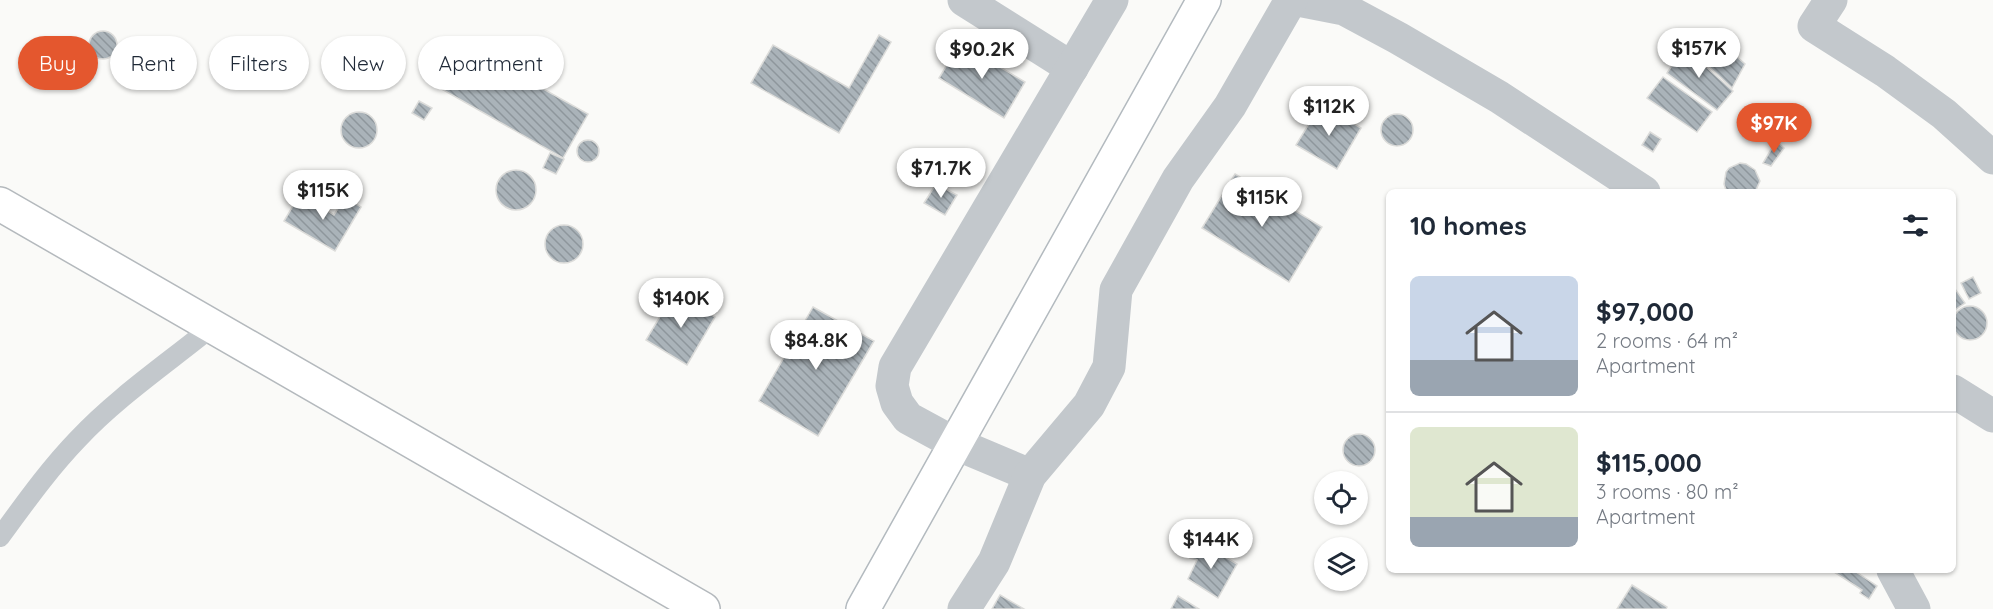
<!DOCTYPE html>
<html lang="en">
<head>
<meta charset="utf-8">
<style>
  body { margin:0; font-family:Quicksand,sans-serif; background:#f6f6f7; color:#1f2937; height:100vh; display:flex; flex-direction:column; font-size:22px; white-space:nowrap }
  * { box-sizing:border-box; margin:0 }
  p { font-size:20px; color:#747a83 }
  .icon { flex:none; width:33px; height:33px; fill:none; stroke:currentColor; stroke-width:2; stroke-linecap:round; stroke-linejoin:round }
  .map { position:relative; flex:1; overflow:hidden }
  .drawer { position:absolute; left:1386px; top:189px; width:570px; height:384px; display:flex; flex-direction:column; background:#fff; border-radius:9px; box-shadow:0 2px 4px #0004 }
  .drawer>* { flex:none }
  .guide { position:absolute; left:18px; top:36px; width:570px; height:54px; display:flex; gap:12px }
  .controls { position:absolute; left:1314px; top:471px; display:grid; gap:12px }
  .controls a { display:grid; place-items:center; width:54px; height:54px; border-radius:50%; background:#fff; box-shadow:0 2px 4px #0004; font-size:30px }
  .price { position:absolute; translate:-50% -51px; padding:0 14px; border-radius:21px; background:#fff; color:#222; font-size:20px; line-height:39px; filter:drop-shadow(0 2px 3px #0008) }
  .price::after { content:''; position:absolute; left:50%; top:36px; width:18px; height:14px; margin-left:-9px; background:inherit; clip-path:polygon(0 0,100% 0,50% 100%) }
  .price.active { background:#e4572e; color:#fff }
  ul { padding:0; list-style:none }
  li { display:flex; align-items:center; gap:18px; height:150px; padding:0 24px }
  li+li { border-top:2px solid #e0e1e3 }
  li span { display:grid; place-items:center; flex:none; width:168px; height:120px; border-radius:9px; color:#555 }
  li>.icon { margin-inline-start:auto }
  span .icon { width:72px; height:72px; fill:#fffc; stroke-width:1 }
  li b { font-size:26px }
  h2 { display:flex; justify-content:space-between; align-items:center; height:72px; padding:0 24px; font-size:26px }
  .chip { padding:0 21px; border-radius:27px; background:#fff; box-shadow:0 2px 4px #0004; font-size:21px; line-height:54px }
  .chip.active { background:#e4572e; color:#fff }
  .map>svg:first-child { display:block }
</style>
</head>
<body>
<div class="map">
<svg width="1993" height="609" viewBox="0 0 1993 609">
  <defs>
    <pattern id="building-back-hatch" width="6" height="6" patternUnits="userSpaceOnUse" patternTransform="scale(1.5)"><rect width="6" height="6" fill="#aab3b9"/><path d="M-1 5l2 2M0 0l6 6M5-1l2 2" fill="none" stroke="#8e969c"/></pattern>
  </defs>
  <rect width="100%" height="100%" fill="#fafaf8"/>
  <!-- building -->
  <g fill="url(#building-back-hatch)" stroke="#dcdcda" stroke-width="1.5">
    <circle cx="103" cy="45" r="14"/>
    <path d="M 879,35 L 891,42 L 839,133 L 751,83 L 773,45 L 849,88 Z"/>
    <path d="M 1715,38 L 1745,64 L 1732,88 L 1702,60 Z"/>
    <path d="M 960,43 L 1025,82 L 1004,118 L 939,78 Z"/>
    <path d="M 463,44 L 588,114 L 563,158 L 438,87 Z"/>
    <path d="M 1684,47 L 1733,91 L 1717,110 L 1667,73 Z"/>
    <circle cx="132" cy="69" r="13"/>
    <path d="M 1663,77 L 1712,112 L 1697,132 L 1647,98 Z"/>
    <path d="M 419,101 L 432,108 L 424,120 L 412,113 Z"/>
    <path d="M 1321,104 L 1361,128 L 1337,169 L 1296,145 Z"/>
    <circle cx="359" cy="130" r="18"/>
    <circle cx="1397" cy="130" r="16"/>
    <path d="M 1650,132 L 1661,139 L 1653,152 L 1642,145 Z"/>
    <circle cx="588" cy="151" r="11"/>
    <path d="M 1776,141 L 1784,148 L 1771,166 L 1763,163 Z"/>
    <path d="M 550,153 L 564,159 L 556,174 L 543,168 Z"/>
    <path d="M 1740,163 L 1746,164 L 1755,170 L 1760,181 L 1755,192 L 1728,192 L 1726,190 L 1724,184 L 1726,172 L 1729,168 Z"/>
    <circle cx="516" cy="190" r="20"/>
    <path d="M 1235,174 L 1322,227 L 1289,282 L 1202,228 Z"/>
    <path d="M 936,184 L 957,195 L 945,215 L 924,203 Z"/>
    <path d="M 300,194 L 334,215 L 345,197 L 361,207 L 335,251 L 284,221 Z"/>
    <circle cx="564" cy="244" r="19"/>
    <path d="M 1973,277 L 1981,293 L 1969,299 L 1961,283 Z"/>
    <path d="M 1955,289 L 1965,303 L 1953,311 L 1953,291 Z"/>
    <path d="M 674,293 L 715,317 L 687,365 L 646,340 Z"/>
    <circle cx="1970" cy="323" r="17"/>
    <path d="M 813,307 L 874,341 L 818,436 L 759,401 Z"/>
    <circle cx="1359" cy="450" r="16"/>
    <path d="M 1200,542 L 1237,564 L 1218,598 L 1188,579 L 1197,560 L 1190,558 Z"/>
    <path d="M 1831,570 L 1853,570 L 1877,586 L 1869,599 L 1860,593 L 1862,590 Z"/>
    <path d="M 1632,585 L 1667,607 L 1666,609 L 1617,609 Z"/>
    <path d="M 1000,595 L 1024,609 L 992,609 Z"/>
    <path d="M 1178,596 L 1199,609 L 1171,609 Z"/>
  </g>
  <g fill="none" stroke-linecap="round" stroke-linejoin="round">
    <!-- secondary casing -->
    <g stroke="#b3babf" stroke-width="36">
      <path id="secondary" d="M 863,609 L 1204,0"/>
    </g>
    <!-- trunk casing -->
    <g stroke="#b4b9bd" stroke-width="36">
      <path id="trunk" d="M 0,204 L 703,609"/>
    </g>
    <!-- service -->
    <path stroke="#c3c8cc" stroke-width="20" d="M 0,537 C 25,503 49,469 78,439 C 116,398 169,362 213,326"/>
    <!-- minor -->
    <g stroke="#c3c8cc" stroke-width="33">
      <path d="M 964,0 L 1072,68"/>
      <path d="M 1298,0 L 1344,9 L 1398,38 L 1499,97 L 1644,192"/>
      <path d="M 1831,0 L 1814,26 L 1885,71 L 1944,114 L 1993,158"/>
      <path d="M 1953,391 L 1993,416"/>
      <path d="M 1030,475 L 954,443 L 908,418 L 897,403 L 892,386 L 895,367 L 1112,0"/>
      <path d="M 1893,570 L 1914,609"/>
      <path d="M 964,609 L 994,562 L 1030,475 L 1089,405 L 1109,367 L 1116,290 L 1178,179 L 1230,106 L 1291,0"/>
    </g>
    <!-- secondary -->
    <use href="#secondary" stroke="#fff" stroke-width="33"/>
    <!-- trunk -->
    <use href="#trunk" stroke="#fff" stroke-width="33"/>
  </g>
</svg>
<div class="controls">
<a><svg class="icon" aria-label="locate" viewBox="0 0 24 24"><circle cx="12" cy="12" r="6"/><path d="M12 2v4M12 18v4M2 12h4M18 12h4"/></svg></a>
<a><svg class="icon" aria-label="layers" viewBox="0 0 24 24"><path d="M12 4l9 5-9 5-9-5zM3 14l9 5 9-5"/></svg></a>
</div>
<b class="price" style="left:1699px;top:79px">$157K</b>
<b class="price" style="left:982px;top:80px">$90.2K</b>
<b class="price" style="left:1329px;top:137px">$112K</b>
<b class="price active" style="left:1774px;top:154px">$97K</b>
<b class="price" style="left:941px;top:199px">$71.7K</b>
<b class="price" style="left:323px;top:221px">$115K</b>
<b class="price" style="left:1262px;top:228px">$115K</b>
<b class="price" style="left:681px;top:329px">$140K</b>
<b class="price" style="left:816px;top:371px">$84.8K</b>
<b class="price" style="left:1211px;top:570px">$144K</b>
<div class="guide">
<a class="chip active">Buy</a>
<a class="chip">Rent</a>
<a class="chip">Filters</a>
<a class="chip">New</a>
<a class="chip">Apartment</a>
</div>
<section class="drawer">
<h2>10 homes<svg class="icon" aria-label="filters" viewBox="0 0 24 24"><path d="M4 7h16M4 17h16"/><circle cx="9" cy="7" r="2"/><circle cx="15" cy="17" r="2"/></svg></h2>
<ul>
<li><span style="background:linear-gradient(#c9d6e8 70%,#9aa5b1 0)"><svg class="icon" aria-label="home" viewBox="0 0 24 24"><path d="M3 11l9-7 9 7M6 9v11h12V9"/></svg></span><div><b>$97,000</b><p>2 rooms · 64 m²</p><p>Apartment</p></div></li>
<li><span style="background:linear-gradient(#dfe7d0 75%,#9aa5b1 0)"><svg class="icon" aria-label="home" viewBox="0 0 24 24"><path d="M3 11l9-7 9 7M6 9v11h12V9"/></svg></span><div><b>$115,000</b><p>3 rooms · 80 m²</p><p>Apartment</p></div></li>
</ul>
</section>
</div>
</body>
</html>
